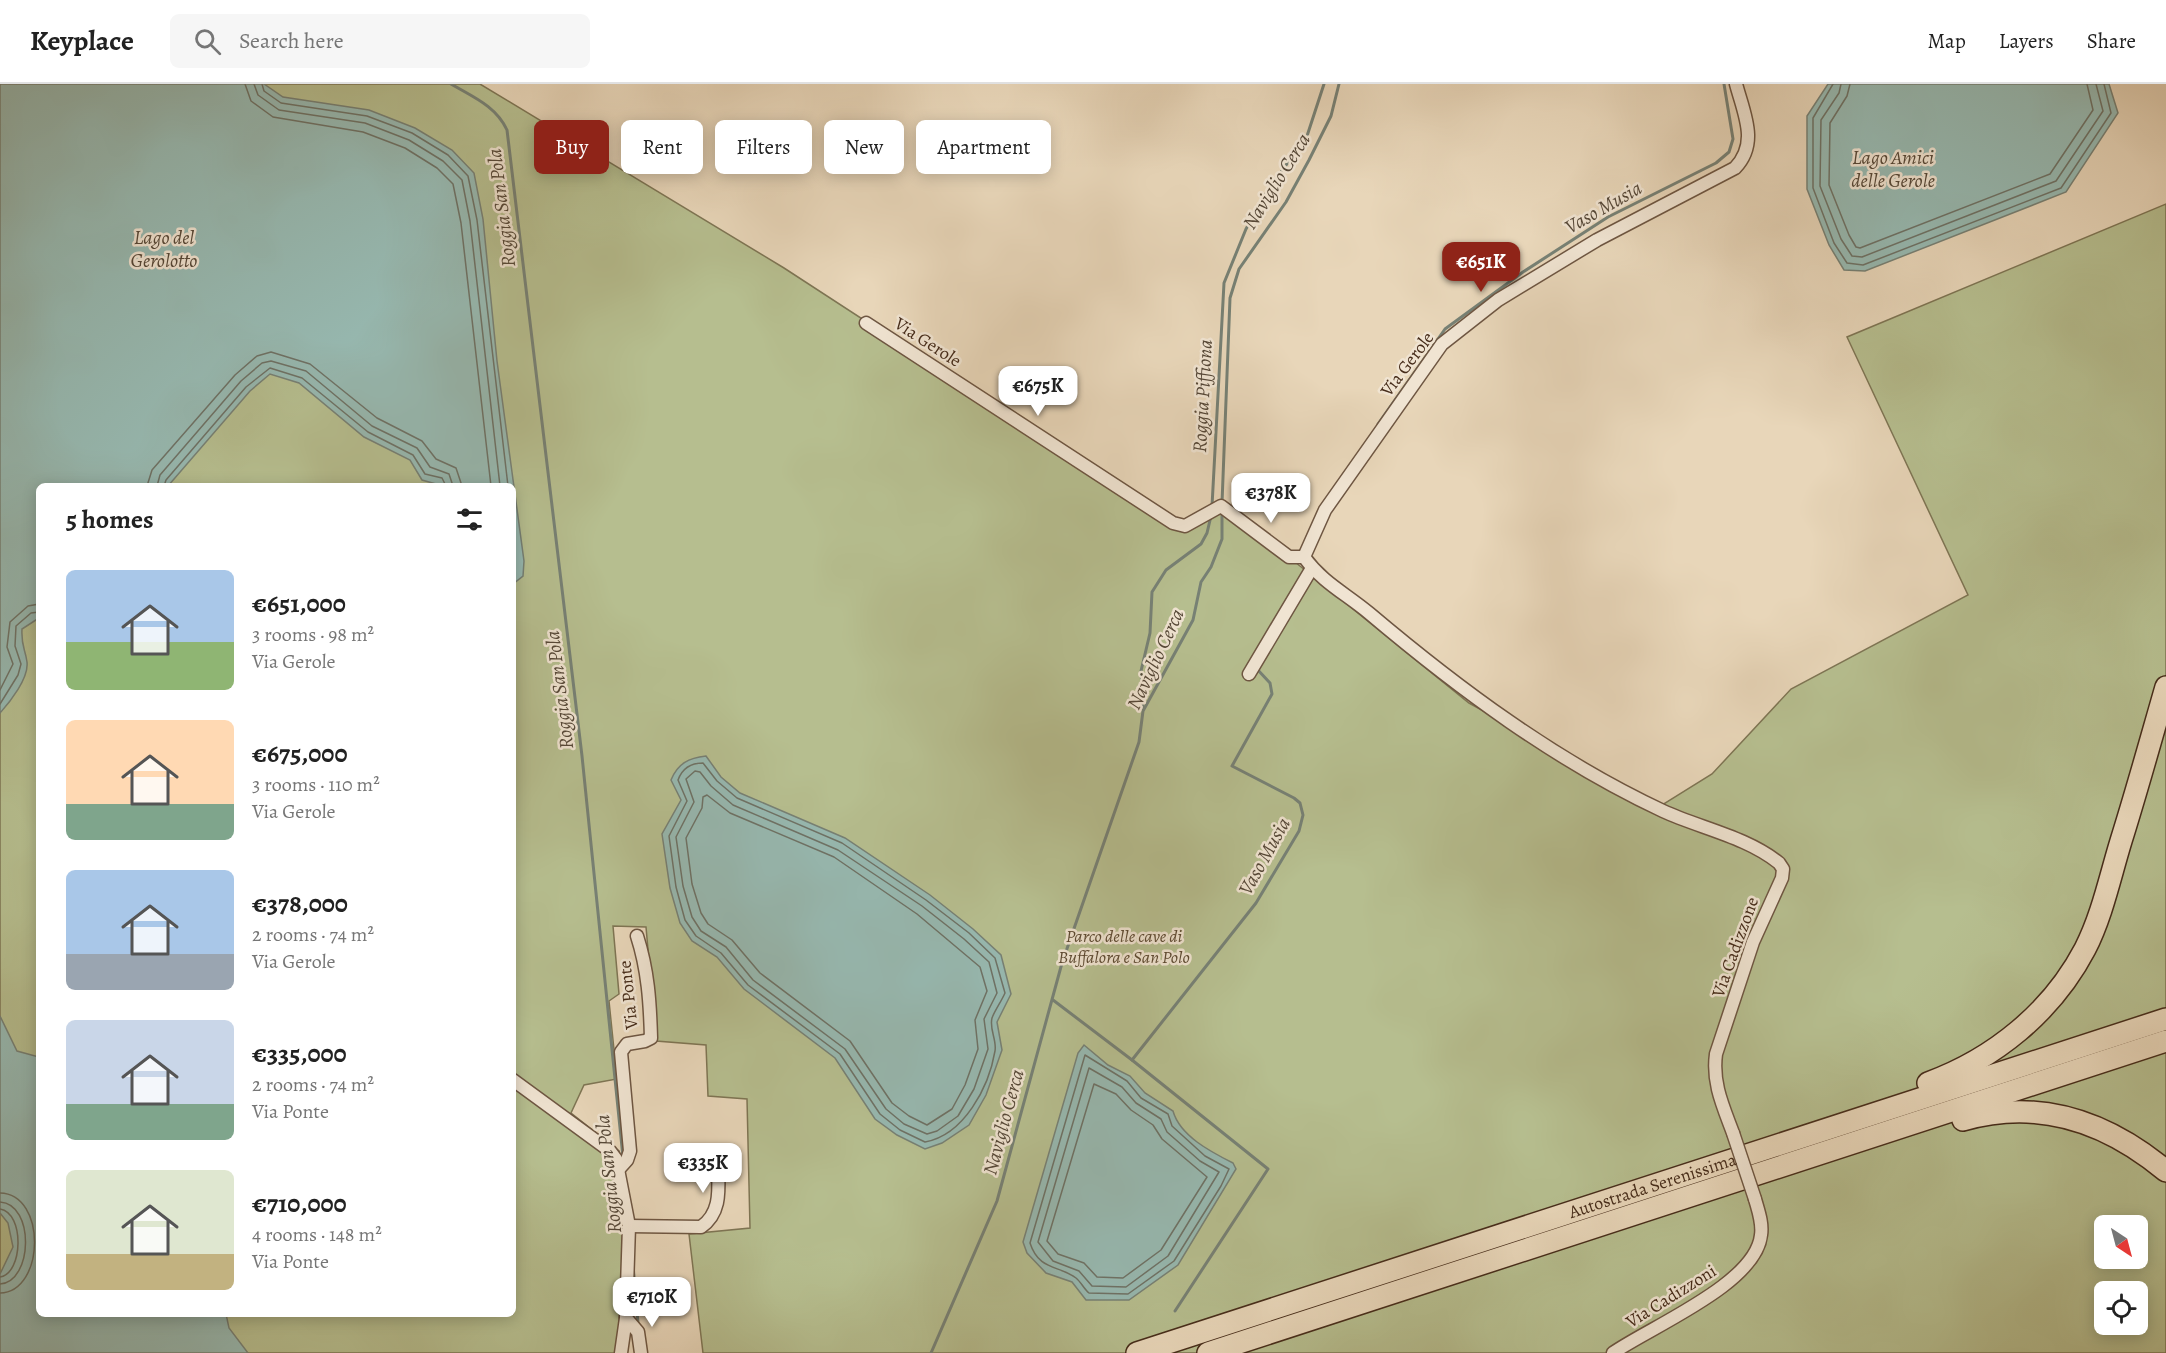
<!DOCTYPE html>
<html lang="en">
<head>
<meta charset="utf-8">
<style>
  body { margin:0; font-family:Alegreya,serif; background:#f6f6f6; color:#222; height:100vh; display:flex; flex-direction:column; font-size:22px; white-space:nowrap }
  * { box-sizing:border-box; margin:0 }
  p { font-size:20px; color:#767676 }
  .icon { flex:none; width:33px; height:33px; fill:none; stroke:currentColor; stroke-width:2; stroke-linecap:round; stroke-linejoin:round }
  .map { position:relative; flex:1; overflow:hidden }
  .details { position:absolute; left:36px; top:399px; width:480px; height:834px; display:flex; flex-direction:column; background:#fff; border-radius:9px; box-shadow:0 3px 15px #0003 }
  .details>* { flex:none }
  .top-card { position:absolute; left:534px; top:36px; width:570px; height:54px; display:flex; gap:12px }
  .needle { width:39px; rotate:144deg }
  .buttons { position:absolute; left:2094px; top:1131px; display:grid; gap:12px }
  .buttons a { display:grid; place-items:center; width:54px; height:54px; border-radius:9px; background:#fff; box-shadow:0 3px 15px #0003; font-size:30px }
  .price { position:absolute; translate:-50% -51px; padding:0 14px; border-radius:12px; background:#fff; color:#222; font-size:20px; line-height:39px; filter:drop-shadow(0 2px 3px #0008) }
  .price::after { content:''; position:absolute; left:50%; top:36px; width:18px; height:14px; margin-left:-9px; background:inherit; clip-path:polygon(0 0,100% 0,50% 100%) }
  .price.selected { background:#8f2418; color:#fff }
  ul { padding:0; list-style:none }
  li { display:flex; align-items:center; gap:18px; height:150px; padding:0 30px }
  li span { display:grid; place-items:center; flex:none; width:168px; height:120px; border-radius:9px; color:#555 }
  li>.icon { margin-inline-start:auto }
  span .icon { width:72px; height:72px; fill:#fffc; stroke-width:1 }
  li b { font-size:26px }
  h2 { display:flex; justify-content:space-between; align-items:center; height:72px; padding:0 30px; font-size:26px }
  .tag { padding:0 21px; border-radius:9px; background:#fff; box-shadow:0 3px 15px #0003; font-size:21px; line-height:54px }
  .tag.selected { background:#8f2418; color:#fff }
  header { display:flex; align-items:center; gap:36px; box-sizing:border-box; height:84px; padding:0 30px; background:#fff; border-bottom:2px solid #e0e0e0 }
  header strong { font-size:28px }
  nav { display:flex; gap:33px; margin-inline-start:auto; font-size:21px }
  .search { width:420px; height:54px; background:#f6f6f6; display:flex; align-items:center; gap:15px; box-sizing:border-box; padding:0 21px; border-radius:9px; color:#767676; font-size:22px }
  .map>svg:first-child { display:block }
</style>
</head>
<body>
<header>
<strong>Keyplace</strong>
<div class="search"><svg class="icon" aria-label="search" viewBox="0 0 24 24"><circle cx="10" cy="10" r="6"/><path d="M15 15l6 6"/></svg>Search here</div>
<nav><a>Map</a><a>Layers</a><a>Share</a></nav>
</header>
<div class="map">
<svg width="2166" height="1269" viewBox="0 0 2166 1269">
  <rect width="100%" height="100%" fill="#e8d6b9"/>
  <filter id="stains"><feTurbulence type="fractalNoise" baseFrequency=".00333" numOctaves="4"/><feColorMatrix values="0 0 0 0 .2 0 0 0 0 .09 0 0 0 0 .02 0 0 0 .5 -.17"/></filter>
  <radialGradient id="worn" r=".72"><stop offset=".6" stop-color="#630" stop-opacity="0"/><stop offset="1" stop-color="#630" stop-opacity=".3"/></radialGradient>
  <!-- green -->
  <path fill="#b6be8f" stroke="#7e7554" stroke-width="1.5" fill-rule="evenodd" d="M 0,0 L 480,0 L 784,184 L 1082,378 L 1187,441 L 1216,423 L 1295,478 L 1469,619 L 1659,723 L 1712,690 L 1791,605 L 1968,511 L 1847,253 L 2166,120 L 2166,1269 L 703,1269 L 689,1150 L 750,1144 L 747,1015 L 708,1012 L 706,961 L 656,957 L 646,843 L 613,842 L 619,910 L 609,917 L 617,995 L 584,1001 L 571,1029 L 619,1067 L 632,1138 L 625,1269 L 0,1269 ZM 39,402 L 513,402 L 513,1230 L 39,1230 ZM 2104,1142 L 2138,1142 L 2138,1174 L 2104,1174 ZM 2104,1208 L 2138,1208 L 2138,1240 L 2104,1240 Z"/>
  <!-- water -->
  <g fill="#97b9b1" stroke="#778175" stroke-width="1.5">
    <path d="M 0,0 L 264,0 L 283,13 L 369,26 L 415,44 L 452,66 L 474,89 L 483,135 L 497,277 L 524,477 L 523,492 L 513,500 L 513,402 L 443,402 L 422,396 L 410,376 L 364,353 L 299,299 L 270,290 L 250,307 L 168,402 L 39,402 L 39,534 L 22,545 C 21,562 25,564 27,578 C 29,594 10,618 0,629 Z"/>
    <path d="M 1828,0 L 2109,0 L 2118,29 L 2066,108 L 1865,187 L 1844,186 L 1829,161 L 1807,105 L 1807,32 Z"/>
    <path d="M 706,672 L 721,693 L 740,709 L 845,754 L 930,811 L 973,845 L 1001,871 L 1011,910 L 997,938 L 1002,966 L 986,1011 L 969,1041 L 942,1059 L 925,1065 L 897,1051 L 875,1035 L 835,974 L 744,905 L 717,873 L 692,857 L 680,839 L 670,804 L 662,750 L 681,716 L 671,696 C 678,679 689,674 706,672 Z"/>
    <path d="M 0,932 L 17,967 L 39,973 L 39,1230 L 226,1230 L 229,1244 L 248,1269 L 0,1269 L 0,1190 L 13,1163 L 8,1139 L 0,1129 Z"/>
    <path d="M 1084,961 L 1108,981 L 1130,992 L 1145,1009 L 1173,1027 C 1180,1052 1211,1068 1233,1079 L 1236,1085 L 1178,1181 L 1129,1216 L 1086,1216 L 1072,1198 L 1046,1189 L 1027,1169 L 1023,1158 L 1078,969 Z"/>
  </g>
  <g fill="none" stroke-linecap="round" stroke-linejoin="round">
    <!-- shore -->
    <g stroke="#6e7266" stroke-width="1.5">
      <path d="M 245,0 L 251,17 L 273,33 L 363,48 L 405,64 L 437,84 L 453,100 L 461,139 L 491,402"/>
      <path d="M 254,0 L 258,11 L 279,26 L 365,39 L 409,56 L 443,77 L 462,96 L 470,137 L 500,402"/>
      <path d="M 262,0 L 264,7 L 281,19 L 367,32 L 412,49 L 448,71 L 468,92 L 477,136 L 508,402"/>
      <path d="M 1833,0 L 1813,34 L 1813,104 L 1834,159 L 1847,179 L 1863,181 L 2061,104 L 2111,29 L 2104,0"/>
      <path d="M 1841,0 L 1839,9 L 1821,36 L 1820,102 L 1841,155 L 1852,172 L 1862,173 L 2056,97 L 2103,27 L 2096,0"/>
      <path d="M 1850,0 L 1847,12 L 1830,39 L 1829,101 L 1849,151 L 1856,163 L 1860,164 L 2050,90 L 2093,26 L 2087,0"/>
      <path d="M 147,402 L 152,386 L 235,291 L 257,272 L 271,268 L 310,280 L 377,334 L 422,357 L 436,375 L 456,384 L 462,402"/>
      <path d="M 157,402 L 160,391 L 241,297 L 262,279 L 271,277 L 306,287 L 372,342 L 417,364 L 430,383 L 449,390 L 453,402"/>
      <path d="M 164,402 L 166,396 L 246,303 L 270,284 L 302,294 L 368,348 L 413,371 L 425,390 L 442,394 L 446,402"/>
      <path d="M 0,606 L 13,580 L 7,563 L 10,538 L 28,522 L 39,520"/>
      <path d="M 0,620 L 18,591 L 21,580 L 15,562 L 16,542 L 31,529 L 39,528"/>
      <path d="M 703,679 L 717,697 L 737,714 L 842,759 L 926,816 L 969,849 L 995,874 L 1005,909 C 1001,918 995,926 992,934 C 989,945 997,956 995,967 C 989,1003 964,1051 925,1058 L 900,1046 L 880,1030 L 840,970 L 748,901 L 721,869 L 696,852 L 685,836 L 676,803 L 669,752 L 687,717 L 678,696 C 682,685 691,679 703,679 Z"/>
      <path d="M 695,687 L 700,688 L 711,702 L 733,721 L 838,766 L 922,822 L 964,855 L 989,878 L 997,909 L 984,935 L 988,965 L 974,1005 L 958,1032 L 937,1047 L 927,1050 L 904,1040 L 886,1025 L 845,965 L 753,896 L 726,863 L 701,847 L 692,833 L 683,802 L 676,753 L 694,718 L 686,695 Z"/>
      <path d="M 707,711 L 730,729 L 834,773 L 917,830 L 980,883 L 987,907 L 975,936 L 978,965 L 965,1001 L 952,1025 L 927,1041 L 909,1032 L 892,1019 L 850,957 L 760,889 L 732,856 L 708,840 L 701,829 L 692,800 L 686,754 L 702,724 L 703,713 Z"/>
      <path d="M 1085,971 L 1127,997 L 1141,1014 L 1168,1030 L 1172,1042 L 1205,1072 L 1229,1085 L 1221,1102 L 1174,1177 L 1128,1210 L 1089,1209 C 1084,1205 1081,1198 1076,1194 C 1059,1181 1039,1187 1030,1159 Z"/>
      <path d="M 1089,984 L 1122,1003 L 1136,1019 L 1161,1035 L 1167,1048 L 1200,1077 L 1219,1088 L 1168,1172 L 1126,1203 L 1092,1202 L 1079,1187 L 1053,1177 L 1038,1158 Z"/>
      <path d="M 1094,1000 L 1116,1010 L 1131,1026 L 1153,1041 L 1162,1055 L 1207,1093 L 1161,1166 L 1123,1194 L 1097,1193 L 1084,1179 L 1058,1170 L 1047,1157 Z"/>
      <path d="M 0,1109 C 47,1110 45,1208 0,1209"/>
      <path d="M 0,1118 C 35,1120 33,1198 0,1200"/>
      <path d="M 0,1125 C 25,1129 23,1190 0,1193"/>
    </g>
    <!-- stream -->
    <g stroke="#778175" stroke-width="3">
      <path d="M 451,0 C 473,13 496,22 507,46 L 582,672 L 623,1073"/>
      <path d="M 1378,340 L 1445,245 L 1523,188 L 1608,133 L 1716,79 L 1729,68 L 1733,55 L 1724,0"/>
      <path d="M 1222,419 L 1230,214 L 1239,185 L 1286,118 L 1309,76 L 1331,32 L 1339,0"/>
      <path d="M 1212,422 L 1224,199 L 1246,145 L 1268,106 L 1307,52 L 1324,0"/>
      <path d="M 1143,625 L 1141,587 L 1150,549 L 1152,508 L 1166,486 L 1201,460 L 1207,449 L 1211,432"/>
      <path d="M 1053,916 L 1132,976"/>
      <path d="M 633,1181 L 638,1239"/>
      <path d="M 1175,1227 L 1268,1085 L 1132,976 L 1256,819 L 1299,747 L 1303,731 L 1300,719 L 1294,714 L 1232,682 L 1272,610 L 1270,599 L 1257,585"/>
      <path d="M 931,1269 L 997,1117 L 1062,879 L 1139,658 L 1143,627 L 1193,536 L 1201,498 L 1211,483 L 1222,455 L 1222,429"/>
    </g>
    <!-- minor casing -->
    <g stroke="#6e5642" stroke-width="15">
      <g id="minor">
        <path d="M 866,239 L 1173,439 L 1185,442 L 1221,422 L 1289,473 L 1304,473"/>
        <path d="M 1249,590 L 1312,484"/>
        <path d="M 513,996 L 610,1067 L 616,1075 L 629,1142 L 626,1234 L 621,1269"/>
        <path d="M 1733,1049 C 1723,1022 1712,999 1716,970 L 1753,858 L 1782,794 L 1783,785 L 1779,779 C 1747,753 1700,744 1663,727 C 1556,677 1459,605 1369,529 C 1345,509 1323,499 1304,473 L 1325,426 L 1442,260 L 1498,216 L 1597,156 L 1735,84 C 1759,59 1744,30 1736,0"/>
        <path d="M 618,1086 L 627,1076 L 630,1067 L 621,968 L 627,960 L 645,957 L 651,954 C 650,918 648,886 637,852"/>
        <path d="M 629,1142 L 701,1143 C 723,1128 718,1102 718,1079"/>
        <path d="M 626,1234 L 638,1248 L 641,1269"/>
        <path d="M 1613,1269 C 1650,1243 1756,1200 1761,1151 C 1763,1139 1758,1126 1755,1115"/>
      </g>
    </g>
    <!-- motorway casing -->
    <g stroke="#462c1a" stroke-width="24">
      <g id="motorway">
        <path d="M 1928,999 C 1994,975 2052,928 2085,865 C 2102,832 2110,793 2121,757 C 2137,706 2151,655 2166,603"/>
        <path d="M 1963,1036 C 2039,1014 2107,1038 2166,1087"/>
        <path id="s1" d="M 1137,1269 L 2166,935"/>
        <path d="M 1208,1269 L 2166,957"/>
      </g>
    </g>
    <!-- minor -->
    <use href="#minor" stroke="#f0e4d2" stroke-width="12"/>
    <!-- motorway -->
    <use href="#motorway" stroke="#e8d6b9" stroke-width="21"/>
    <!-- minor-bridge casing -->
    <g stroke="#6e5642" stroke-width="15" stroke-linecap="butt">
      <path id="minor-bridge" d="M 1733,1049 L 1755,1115"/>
    </g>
    <!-- minor-bridge -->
    <use href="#minor-bridge" stroke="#f0e4d2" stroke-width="12"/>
  </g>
  <g text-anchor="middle" stroke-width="5" stroke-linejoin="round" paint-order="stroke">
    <!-- street labels -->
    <g font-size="18" fill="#462c1a" stroke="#f0e4d2">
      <text transform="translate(928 258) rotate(33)" y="6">Via Gerole</text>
      <text transform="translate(1407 280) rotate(-53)" y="6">Via Gerole</text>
      <text transform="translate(1735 863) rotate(-70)" y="6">Via Cadizzone</text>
      <text transform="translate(628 911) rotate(-96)" y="6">Via Ponte</text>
      <text dy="6" stroke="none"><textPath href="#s1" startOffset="542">Autostrada Serenissima</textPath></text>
      <text transform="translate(1671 1212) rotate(-32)" y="6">Via Cadizzoni</text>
    </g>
    <!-- park labels -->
    <g font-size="18" font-style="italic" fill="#5c4931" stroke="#f0e4d2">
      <text x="1124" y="858">Parco delle cave di<tspan x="1124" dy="21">Buffalora e San Polo</tspan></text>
    </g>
    <!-- water labels -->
    <g font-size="20" font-style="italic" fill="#564838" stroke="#f0e4d2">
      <text x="1893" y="80">Lago Amici<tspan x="1893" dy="23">delle Gerole</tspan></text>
      <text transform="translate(1276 97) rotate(-58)" y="7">Naviglio Cerca</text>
      <text transform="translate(1603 123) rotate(-30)" y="7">Vaso Musia</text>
      <text transform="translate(501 124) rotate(-97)" y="7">Roggia San Pola</text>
      <text x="164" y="160">Lago del<tspan x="164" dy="23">Gerolotto</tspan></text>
      <text transform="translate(1202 312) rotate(-87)" y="7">Roggia Piffiona</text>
      <text transform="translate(1155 575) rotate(-65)" y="7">Naviglio Cerca</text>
      <text transform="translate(559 606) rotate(-97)" y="7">Roggia San Pola</text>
      <text transform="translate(1264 772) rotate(-61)" y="7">Vaso Musia</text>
      <text transform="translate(1003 1038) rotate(-75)" y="7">Naviglio Cerca</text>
      <text transform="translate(608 1090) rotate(-96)" y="7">Roggia San Pola</text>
    </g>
  </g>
  <rect width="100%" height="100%" filter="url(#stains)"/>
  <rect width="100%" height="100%" fill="url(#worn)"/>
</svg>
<div class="buttons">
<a><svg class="needle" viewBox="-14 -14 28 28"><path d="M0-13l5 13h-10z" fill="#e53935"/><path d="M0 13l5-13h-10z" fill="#767676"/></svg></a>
<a><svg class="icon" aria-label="locate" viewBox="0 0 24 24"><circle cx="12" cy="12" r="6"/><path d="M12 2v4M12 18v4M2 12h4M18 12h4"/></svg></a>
</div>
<b class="price selected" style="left:1481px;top:209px">€651K</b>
<b class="price" style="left:1038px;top:333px">€675K</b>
<b class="price" style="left:1271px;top:440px">€378K</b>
<b class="price" style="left:703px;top:1110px">€335K</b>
<b class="price" style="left:652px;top:1244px">€710K</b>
<div class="top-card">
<a class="tag selected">Buy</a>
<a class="tag">Rent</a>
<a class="tag">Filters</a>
<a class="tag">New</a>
<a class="tag">Apartment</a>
</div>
<section class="details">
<h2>5 homes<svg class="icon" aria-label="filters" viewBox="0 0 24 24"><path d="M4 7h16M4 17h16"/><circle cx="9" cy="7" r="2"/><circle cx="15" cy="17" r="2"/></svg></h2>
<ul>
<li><span style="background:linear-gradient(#a9c7e8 60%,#8fb573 0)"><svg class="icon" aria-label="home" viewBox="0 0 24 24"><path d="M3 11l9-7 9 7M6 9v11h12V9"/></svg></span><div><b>€651,000</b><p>3 rooms · 98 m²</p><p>Via Gerole</p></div></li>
<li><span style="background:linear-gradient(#ffd9b3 70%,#7fa58c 0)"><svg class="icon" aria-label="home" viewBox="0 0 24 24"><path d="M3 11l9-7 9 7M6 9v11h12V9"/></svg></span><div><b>€675,000</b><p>3 rooms · 110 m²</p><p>Via Gerole</p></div></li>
<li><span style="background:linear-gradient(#a9c7e8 70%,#9aa5b1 0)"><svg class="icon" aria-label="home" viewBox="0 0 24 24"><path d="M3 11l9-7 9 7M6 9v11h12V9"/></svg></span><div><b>€378,000</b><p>2 rooms · 74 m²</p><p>Via Gerole</p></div></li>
<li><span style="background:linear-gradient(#c9d6e8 70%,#7fa58c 0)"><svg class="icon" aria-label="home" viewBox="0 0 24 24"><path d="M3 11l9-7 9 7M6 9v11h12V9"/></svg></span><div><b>€335,000</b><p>2 rooms · 74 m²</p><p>Via Ponte</p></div></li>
<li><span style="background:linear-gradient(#dfe7d0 70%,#c2b280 0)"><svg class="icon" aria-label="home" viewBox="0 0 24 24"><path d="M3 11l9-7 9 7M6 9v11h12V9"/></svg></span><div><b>€710,000</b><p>4 rooms · 148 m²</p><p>Via Ponte</p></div></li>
</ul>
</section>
</div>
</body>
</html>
